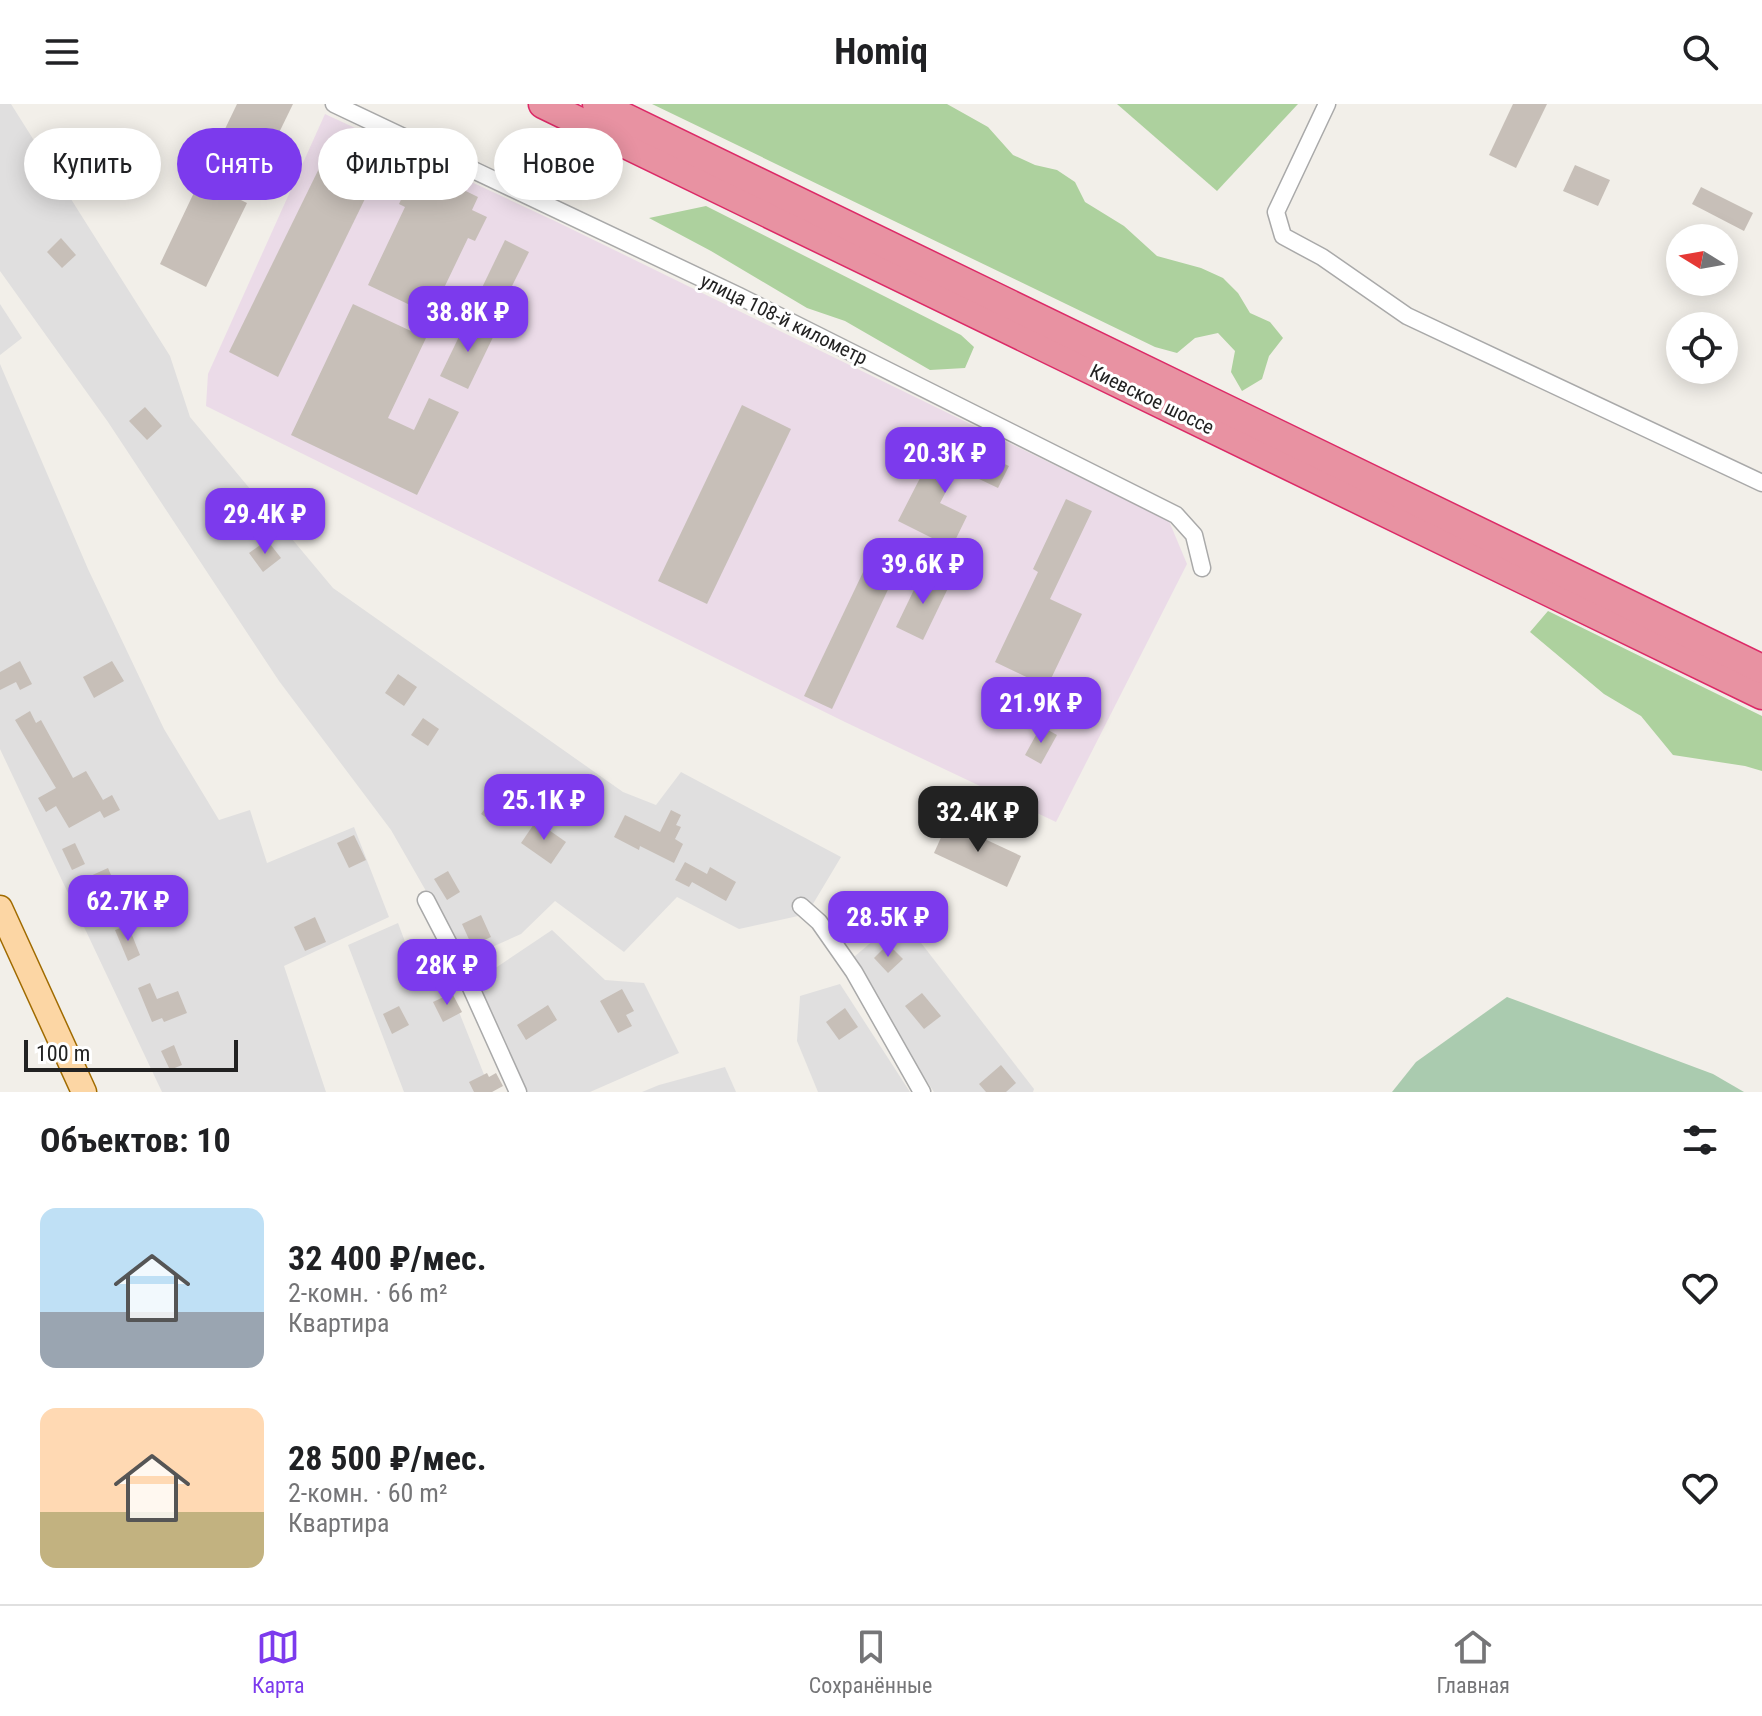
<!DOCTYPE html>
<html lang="ru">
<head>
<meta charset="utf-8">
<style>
  body { margin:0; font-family:"Roboto Condensed",sans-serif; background:#f2f2f2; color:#202124; height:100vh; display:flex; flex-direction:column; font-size:30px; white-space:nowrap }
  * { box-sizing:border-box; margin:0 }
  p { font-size:26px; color:#757577 }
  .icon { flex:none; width:44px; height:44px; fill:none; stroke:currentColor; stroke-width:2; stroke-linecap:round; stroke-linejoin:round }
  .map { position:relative; height:988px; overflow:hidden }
  .panel { display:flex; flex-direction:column; background:#fff; flex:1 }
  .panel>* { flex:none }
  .guide { position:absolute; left:24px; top:24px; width:800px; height:72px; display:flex; gap:16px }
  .needle { width:52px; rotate:281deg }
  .fabs { position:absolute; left:1666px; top:120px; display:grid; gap:16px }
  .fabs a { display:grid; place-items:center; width:72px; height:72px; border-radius:50%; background:#fff; box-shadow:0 4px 20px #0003; font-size:40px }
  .scale { position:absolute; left:24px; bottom:20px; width:214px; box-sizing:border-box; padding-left:8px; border:4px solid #222; border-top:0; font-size:22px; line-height:28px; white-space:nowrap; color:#222; -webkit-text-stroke:6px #fff; paint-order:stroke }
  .price { position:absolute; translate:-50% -68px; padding:0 18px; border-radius:16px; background:#7c3aed; color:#fff; font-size:26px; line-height:52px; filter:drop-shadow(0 2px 4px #0008) }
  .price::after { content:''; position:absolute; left:50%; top:48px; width:24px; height:18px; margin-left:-12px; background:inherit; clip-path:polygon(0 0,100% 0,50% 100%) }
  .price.selected { background:#222; color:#fff }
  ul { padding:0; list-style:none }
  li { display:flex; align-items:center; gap:24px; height:200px; padding:0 40px }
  li span { display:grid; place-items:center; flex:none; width:224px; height:160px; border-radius:16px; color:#555 }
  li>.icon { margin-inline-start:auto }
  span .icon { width:96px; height:96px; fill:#fffc; stroke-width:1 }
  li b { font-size:34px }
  h2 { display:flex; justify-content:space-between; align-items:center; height:96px; padding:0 40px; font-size:34px }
  .pill { padding:0 28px; border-radius:36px; background:#fff; box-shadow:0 4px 20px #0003; font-size:28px; line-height:72px }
  .pill.selected { background:#7c3aed; color:#fff }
  header { display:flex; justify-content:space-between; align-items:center; height:104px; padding:0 40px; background:#fff; font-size:36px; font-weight:700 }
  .menu { display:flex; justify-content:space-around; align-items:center; height:112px; border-top:2px solid #e0e0e0; background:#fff; font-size:22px; color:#757577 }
  .menu a { display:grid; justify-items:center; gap:4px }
  .menu .selected { color:#7c3aed }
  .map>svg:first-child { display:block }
</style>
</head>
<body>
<header><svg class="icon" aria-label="menu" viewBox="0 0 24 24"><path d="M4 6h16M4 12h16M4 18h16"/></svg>Homiq<svg class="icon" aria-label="search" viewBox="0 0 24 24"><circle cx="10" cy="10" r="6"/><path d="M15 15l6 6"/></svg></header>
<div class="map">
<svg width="1762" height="988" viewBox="0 0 1762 988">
  <rect width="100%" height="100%" fill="#f2efe9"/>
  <!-- residential -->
  <g fill="#e0dfdf">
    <path d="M 0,0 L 11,0 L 170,252 L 190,313 L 333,484 L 623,688 L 656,701 L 681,668 L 841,753 L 807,810 L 739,825 L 677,793 L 624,848 L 555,797 L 521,830 L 465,855 L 391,726 L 279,577 L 108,318 L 0,167 Z"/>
    <path d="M 0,200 L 22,234 L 0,251 Z"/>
    <path d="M 0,260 L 88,465 L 164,625 L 219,716 L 250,706 L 267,759 L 354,723 L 389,813 L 284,862 L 326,988 L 162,988 L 0,645 Z"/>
    <path d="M 901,813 L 1034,985 L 1033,988 L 934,988 L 848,858 Z"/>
    <path d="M 398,819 L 422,883 L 445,873 L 491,988 L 404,988 L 348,841 Z"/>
    <path d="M 552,826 L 605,876 L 644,879 L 679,949 L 590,988 L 526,988 L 475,889 L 479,875 Z"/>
    <path d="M 840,880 L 910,988 L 818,988 L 797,937 L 800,892 Z"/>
    <path d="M 725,963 L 736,988 L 642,988 L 659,981 Z"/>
  </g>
  <!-- industrial -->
  <path fill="#ebdbe8" d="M 325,10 L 557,118 L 1169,417 L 1187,460 L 1056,718 L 845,618 L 206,302 L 208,270 Z"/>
  <!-- forest -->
  <g fill="#add19e">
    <path d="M 652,0 L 947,0 L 988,23 L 1013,51 L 1035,61 L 1057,66 L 1075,78 L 1085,98 L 1124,122 L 1157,152 L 1201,164 L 1223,174 L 1238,189 L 1250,209 L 1270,218 L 1283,234 L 1269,252 L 1262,275 L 1242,287 L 1231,268 L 1235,247 L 1218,229 L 1195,234 L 1177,249 L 1155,243 Z"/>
    <path d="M 1117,0 L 1298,0 L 1217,87 Z"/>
    <path d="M 706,102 L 961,231 L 974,243 L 965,264 L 930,266 L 845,217 L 807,204 L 711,147 L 649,114 Z"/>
    <path d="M 1548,507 L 1762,612 L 1762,667 L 1745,662 L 1673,651 L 1641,612 L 1604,590 L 1530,528 Z"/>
  </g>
  <!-- cemetery -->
  <path fill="#aacbaf" d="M 1507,893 L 1713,970 L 1744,988 L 1392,988 L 1416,958 Z"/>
  <!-- building -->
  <g fill="#c7bfb8">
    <path d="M 237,0 L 293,0 L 256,76 L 211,54 Z"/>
    <path d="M 1513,0 L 1547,0 L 1516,64 L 1489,51 Z"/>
    <path d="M 332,38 L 381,62 L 278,273 L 229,248 Z"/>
    <path d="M 1575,61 L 1610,76 L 1598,102 L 1563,87 Z"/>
    <path d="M 429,69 L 478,93 L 472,106 L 487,113 L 475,137 L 468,134 L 431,211 L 368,181 L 405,103 L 399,100 L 410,76 L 423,82 Z"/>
    <path d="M 200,76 L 247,99 L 206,183 L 160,160 Z"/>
    <path d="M 1701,83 L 1753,109 L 1744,127 L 1692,100 Z"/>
    <path d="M 61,134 L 76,151 L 62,164 L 47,148 Z"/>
    <path d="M 505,136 L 529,148 L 500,206 L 477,194 Z"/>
    <path d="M 353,200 L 426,234 L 388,314 L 414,326 L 429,294 L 459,308 L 417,391 L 291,331 Z"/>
    <path d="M 468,214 L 496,227 L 468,285 L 440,272 Z"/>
    <path d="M 742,301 L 791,325 L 707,500 L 658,477 Z"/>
    <path d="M 145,303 L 162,322 L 147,336 L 129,317 Z"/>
    <path d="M 938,339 L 982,361 L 987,352 L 1009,362 L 998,384 L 958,365 L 940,399 L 967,412 L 948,451 L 935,445 L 938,437 L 898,417 Z"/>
    <path d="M 1066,395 L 1092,407 L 1050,495 L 1082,510 L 1047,583 L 995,558 L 1038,468 L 1033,465 Z"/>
    <path d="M 267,436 L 281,454 L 263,468 L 249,449 Z"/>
    <path d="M 865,464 L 892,477 L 832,605 L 804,592 Z"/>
    <path d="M 923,467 L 950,480 L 923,536 L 896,523 Z"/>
    <path d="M 20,557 L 32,580 L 20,586 L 16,578 L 0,586 L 0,568 Z"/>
    <path d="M 112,557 L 124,577 L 94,594 L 83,573 Z"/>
    <path d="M 398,570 L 417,583 L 404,602 L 385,589 Z"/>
    <path d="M 30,607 L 36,619 L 41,616 L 73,674 L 86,667 L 103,696 L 112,691 L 120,706 L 104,714 L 100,707 L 69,724 L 56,702 L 46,708 L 38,694 L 56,684 L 15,616 Z"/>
    <path d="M 423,614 L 439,625 L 428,642 L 411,631 Z"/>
    <path d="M 1041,622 L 1057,631 L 1041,660 L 1025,651 Z"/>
    <path d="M 492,695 L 508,706 L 497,721 L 481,710 Z"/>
    <path d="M 671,706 L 681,711 L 676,721 L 681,723 L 675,735 L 683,740 L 674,759 L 640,742 L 639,746 L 614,733 L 625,711 L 660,728 Z"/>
    <path d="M 536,717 L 566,738 L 551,760 L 521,739 Z"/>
    <path d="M 948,718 L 1021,752 L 1007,783 L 934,749 Z"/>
    <path d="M 354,731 L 366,756 L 349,764 L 337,739 Z"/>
    <path d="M 75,739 L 85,760 L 72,766 L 62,745 Z"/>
    <path d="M 685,758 L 707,770 L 710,763 L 736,778 L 726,797 L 692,778 L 689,783 L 675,776 Z"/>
    <path d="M 108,764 L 122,797 L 102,806 L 88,773 Z"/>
    <path d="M 448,767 L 460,788 L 447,796 L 434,775 Z"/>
    <path d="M 168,772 L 175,788 L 157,796 L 150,780 Z"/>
    <path d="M 867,791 L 885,811 L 864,831 L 845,811 Z"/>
    <path d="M 481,811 L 491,833 L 472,842 L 462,820 Z"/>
    <path d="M 315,813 L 326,838 L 305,847 L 294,823 Z"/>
    <path d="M 128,821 L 140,851 L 128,857 L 115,826 Z"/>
    <path d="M 888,840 L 903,855 L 888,869 L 874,854 Z"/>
    <path d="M 150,879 L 157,895 L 178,887 L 187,909 L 164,918 L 162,914 L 152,918 L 138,884 Z"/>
    <path d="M 622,885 L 634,907 L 626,911 L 632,922 L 618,929 L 600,897 Z"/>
    <path d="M 452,889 L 462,908 L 443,918 L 433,898 Z"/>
    <path d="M 922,889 L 941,912 L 924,925 L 905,902 Z"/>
    <path d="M 548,901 L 557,916 L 526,936 L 517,921 Z"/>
    <path d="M 399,902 L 409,921 L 392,930 L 383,910 Z"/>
    <path d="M 845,904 L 858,923 L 839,936 L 826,918 Z"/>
    <path d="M 174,941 L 182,961 L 170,966 L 161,947 Z"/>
    <path d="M 1001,961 L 1016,979 L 1006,988 L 986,988 L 979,980 Z"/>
    <path d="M 487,969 L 489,973 L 496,969 L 503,982 L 492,988 L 474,988 L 469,978 Z"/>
  </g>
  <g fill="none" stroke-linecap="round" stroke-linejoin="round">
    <!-- street casing -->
    <g stroke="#a9a9a9" stroke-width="19">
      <g id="street">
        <path d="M 334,0 L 739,192 L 1176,411 L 1194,431 L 1202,464"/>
        <path d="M 1327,0 L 1276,108 L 1283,132 L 1322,153 L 1407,212 L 1762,379"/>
        <path d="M 426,796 L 467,875 L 518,988"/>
        <path d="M 801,802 L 819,818 L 854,868 L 922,988"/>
      </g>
    </g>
    <!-- primary casing -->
    <g stroke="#a06b00" stroke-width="27">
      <path id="primary" d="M 0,804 L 84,988"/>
    </g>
    <!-- highway casing -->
    <g stroke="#dc2a67" stroke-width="31">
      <g id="highway">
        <path d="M 543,0 L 1762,591"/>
        <path d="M 597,0 L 1762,565"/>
      </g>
    </g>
    <!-- street -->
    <use href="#street" stroke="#fff" stroke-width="16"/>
    <!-- primary -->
    <use href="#primary" stroke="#fcd6a4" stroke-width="24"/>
    <!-- highway -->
    <use href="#highway" stroke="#e892a2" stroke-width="28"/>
  </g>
  <g text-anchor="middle" stroke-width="6" stroke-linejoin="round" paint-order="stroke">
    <!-- street labels -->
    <g font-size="20" fill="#222" stroke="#fff">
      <text transform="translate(784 215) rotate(26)" y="7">улица 108-й километр</text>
      <text transform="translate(1152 295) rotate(26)" y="7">Киевское шоссе</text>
    </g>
  </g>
</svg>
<div class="fabs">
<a><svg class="needle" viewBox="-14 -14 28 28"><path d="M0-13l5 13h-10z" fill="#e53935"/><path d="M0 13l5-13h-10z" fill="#757577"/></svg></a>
<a><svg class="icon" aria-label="locate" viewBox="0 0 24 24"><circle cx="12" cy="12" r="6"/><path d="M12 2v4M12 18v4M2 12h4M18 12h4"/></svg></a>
</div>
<div class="scale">100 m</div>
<b class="price" style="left:468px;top:250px">38.8K ₽</b>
<b class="price" style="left:945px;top:391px">20.3K ₽</b>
<b class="price" style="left:265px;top:452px">29.4K ₽</b>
<b class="price" style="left:923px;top:502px">39.6K ₽</b>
<b class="price" style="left:1041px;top:641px">21.9K ₽</b>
<b class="price" style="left:544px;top:738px">25.1K ₽</b>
<b class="price selected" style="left:978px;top:750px">32.4K ₽</b>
<b class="price" style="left:128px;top:839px">62.7K ₽</b>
<b class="price" style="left:888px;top:855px">28.5K ₽</b>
<b class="price" style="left:447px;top:903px">28K ₽</b>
<div class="guide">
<a class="pill">Купить</a>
<a class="pill selected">Снять</a>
<a class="pill">Фильтры</a>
<a class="pill">Новое</a>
</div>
</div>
<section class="panel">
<h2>Объектов: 10<svg class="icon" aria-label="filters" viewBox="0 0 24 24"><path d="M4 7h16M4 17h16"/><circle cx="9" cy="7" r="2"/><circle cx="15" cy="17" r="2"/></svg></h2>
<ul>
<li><span style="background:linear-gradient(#bfe0f5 65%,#9aa5b1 0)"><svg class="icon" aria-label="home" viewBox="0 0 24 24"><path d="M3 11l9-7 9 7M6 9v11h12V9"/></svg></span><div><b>32 400 ₽/мес.</b><p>2-комн. · 66 m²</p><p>Квартира</p></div><svg class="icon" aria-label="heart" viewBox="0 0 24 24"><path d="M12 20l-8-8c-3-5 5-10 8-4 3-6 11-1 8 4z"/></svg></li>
<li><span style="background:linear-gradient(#ffd9b3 65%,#c2b280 0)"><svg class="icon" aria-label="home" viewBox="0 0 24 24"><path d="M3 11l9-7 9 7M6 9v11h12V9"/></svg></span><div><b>28 500 ₽/мес.</b><p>2-комн. · 60 m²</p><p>Квартира</p></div><svg class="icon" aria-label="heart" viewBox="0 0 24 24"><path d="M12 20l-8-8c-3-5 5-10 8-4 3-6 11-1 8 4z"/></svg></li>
</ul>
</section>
<nav class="menu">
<a class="selected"><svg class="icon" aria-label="map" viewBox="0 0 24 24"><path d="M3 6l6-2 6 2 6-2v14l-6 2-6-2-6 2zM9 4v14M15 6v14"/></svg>Карта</a>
<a><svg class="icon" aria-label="saved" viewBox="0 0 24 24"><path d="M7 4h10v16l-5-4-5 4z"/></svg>Сохранённые</a>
<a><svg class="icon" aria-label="home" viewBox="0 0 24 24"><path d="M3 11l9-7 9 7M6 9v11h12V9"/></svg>Главная</a>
</nav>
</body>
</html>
